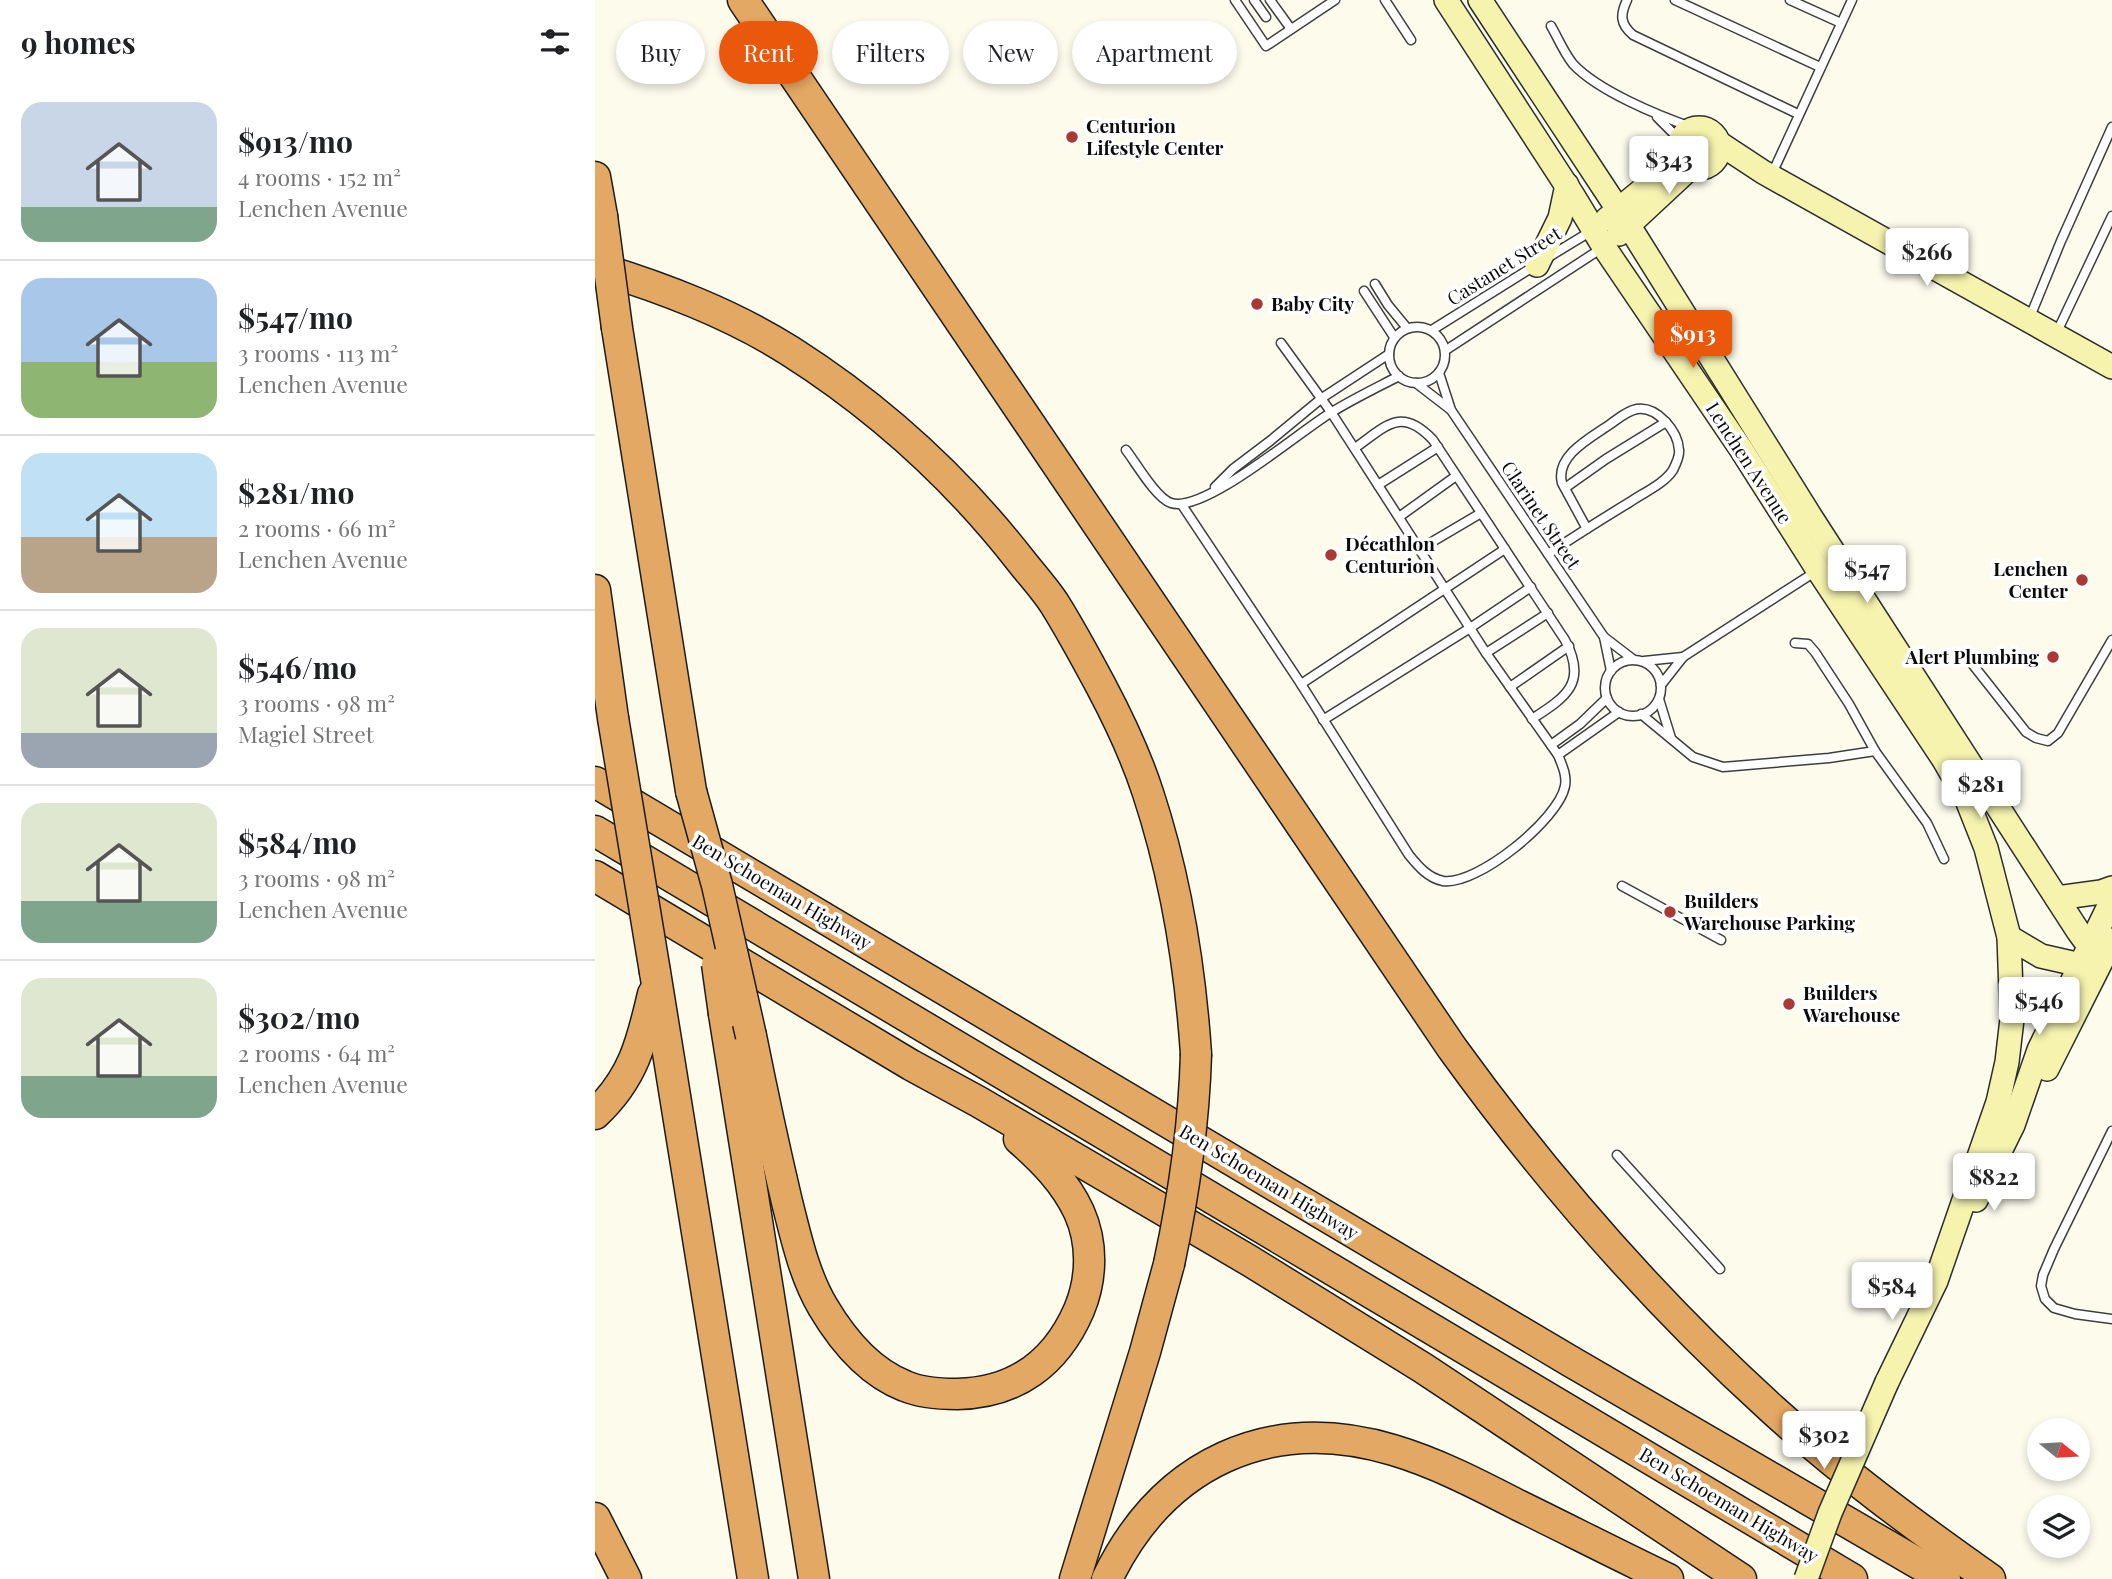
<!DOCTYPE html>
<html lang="en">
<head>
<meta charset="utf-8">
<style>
  body { margin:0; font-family:"Playfair Display",serif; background:#f6f6f6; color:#202124; height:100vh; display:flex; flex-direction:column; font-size:26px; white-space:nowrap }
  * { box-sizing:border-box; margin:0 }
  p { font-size:23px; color:#757577 }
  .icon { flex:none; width:38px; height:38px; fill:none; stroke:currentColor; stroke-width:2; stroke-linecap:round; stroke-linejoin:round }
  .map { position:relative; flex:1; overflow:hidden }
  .details { display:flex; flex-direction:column; background:#fff; width:595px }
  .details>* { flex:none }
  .top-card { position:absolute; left:21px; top:21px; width:665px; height:63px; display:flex; gap:14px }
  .needle { width:46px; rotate:108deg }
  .tools { position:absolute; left:1432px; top:1418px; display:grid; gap:14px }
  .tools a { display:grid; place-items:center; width:63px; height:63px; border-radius:50%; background:#fff; box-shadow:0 4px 10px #0003; font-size:35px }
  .price { position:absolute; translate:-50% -60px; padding:0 16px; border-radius:7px; background:#fff; color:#222; font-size:23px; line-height:46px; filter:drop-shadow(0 2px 4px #0008) }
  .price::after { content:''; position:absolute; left:50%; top:42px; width:21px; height:16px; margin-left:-10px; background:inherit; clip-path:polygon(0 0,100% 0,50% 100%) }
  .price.active { background:#ea580c; color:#fff }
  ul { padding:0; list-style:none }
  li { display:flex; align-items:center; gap:21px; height:175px; padding:0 21px }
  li+li { border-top:2px solid #e0e0e0 }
  li span { display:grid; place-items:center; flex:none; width:196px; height:140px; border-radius:21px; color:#555 }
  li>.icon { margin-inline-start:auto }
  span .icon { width:84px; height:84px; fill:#fffc; stroke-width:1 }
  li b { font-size:30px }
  h2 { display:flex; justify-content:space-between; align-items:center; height:84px; padding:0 21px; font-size:30px }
  .chip { padding:0 24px; border-radius:32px; background:#fff; box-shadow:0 4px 10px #0003; font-size:24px; line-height:63px }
  .chip.active { background:#ea580c; color:#fff }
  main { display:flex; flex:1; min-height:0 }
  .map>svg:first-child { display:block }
</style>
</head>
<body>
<main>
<section class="details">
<h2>9 homes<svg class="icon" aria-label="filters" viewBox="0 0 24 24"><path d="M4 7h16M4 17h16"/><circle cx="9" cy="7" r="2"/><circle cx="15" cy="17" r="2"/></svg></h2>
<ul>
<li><span style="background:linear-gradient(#c9d6e8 75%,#7fa58c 0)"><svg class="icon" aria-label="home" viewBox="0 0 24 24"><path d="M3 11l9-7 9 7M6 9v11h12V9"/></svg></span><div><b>$913/mo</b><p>4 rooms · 152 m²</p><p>Lenchen Avenue</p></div></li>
<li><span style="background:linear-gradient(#a9c7e8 60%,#8fb573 0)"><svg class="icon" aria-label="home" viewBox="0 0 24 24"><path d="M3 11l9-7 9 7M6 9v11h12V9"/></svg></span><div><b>$547/mo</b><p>3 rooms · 113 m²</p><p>Lenchen Avenue</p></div></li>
<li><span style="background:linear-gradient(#bfe0f5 60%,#b9a48a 0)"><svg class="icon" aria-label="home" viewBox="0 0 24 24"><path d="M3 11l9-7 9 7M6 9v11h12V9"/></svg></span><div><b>$281/mo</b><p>2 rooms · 66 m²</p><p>Lenchen Avenue</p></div></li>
<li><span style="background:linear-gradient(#dfe7d0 75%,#9aa5b1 0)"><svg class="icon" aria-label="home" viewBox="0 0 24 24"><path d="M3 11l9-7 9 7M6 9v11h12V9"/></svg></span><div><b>$546/mo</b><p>3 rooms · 98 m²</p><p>Magiel Street</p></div></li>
<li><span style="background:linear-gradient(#dfe7d0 70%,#7fa58c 0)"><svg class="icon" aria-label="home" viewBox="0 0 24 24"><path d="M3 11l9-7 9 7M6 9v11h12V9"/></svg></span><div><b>$584/mo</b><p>3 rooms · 98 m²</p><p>Lenchen Avenue</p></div></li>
<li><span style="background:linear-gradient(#dfe7d0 70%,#7fa58c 0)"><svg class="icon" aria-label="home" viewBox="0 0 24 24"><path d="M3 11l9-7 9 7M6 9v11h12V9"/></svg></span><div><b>$302/mo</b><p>2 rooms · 64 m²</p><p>Lenchen Avenue</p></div></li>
</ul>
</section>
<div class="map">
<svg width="1517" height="1579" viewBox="0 0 1517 1579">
  <rect width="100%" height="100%" fill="#fdfbec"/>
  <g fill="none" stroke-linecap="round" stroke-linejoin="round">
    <!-- lane casing -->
    <g stroke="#3e3e3e" stroke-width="11">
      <g id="lane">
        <path d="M 640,0 L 671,46 L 740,0"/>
        <path d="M 659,0 L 671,17"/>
        <path d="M 675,0 L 696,29"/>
        <path d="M 790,0 L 816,40"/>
        <path d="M 1032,0 C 1025,15 1025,24 1038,35 L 1203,114"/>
        <path d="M 1080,0 L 1225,67"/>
        <path d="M 1195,0 L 1246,23"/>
        <path d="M 956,26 C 963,38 969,53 978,64 C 1003,91 1064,116 1099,128"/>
        <path d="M 1062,117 L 1085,140"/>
        <path d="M 1176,176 L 1257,0"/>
        <path d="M 952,258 L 998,230"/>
        <path d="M 780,284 L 793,305 L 812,328"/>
        <path d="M 769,291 L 799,337"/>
        <path d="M 1435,317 L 1466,241 L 1517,127"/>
        <circle cx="822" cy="355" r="28"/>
        <path d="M 837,330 L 941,265"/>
        <path d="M 1461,334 L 1517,216"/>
        <path d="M 851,350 L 1007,248"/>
        <path d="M 844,373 L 856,410 L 1009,637 L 1039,660"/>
        <path d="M 821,383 L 856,410"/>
        <path d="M 760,448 C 791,426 806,406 838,440 L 970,640 C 993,683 971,697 937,719"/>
        <path d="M 531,450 C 541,463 561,498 576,503 C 609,514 706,430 737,412 C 758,399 781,388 804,376"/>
        <path d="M 783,485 L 843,447"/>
        <path d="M 620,487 L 638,469 L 675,441 L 727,398 L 794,354"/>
        <path d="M 970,488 L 1011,459 L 1071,422"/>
        <path d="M 587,505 L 706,684 L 814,855 C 823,866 833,878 848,881 C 882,886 964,819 970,786 C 972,775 967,765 963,755 L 891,653 L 736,412 L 686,343"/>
        <path d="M 804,517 L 861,476"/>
        <path d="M 825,549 L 886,513"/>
        <path d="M 953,554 C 980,536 1007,519 1035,502 C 1048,493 1069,484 1078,470 C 1081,464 1085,456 1084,450 C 1083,431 1062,406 1042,409 C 1031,411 1023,419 1014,425 C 995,438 960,456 967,483 L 992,529"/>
        <path d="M 1009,637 L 1016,671"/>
        <path d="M 1200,643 L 1213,644 L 1220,652 L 1254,704 L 1280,751 L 1332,823 L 1349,859"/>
        <path d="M 891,653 L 953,613"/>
        <path d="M 1371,656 L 1431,732 L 1441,738 L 1453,741 L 1463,733 L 1517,640"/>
        <circle cx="1038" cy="688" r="28"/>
        <path d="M 1049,661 L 1088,657"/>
        <path d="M 706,684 L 910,549"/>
        <path d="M 1066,685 L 1088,657 L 1220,572"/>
        <path d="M 915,687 L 974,646"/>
        <path d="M 1064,699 L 1076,738"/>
        <path d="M 1046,714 L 1098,757 L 1128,767 L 1234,758 L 1280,751"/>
        <path d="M 728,720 L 875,628 L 936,587"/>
        <path d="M 956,745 L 985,724 L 1012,698"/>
        <path d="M 963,755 L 1024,712"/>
        <path d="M 1027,886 L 1126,940"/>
        <path d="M 1517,1131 L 1459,1249 L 1448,1275 L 1446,1286 L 1450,1299 L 1459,1308 L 1480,1314 L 1517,1319"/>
        <path d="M 1022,1155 L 1125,1269"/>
      </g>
    </g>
    <!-- secondary casing -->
    <g stroke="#2d2d2d" stroke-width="26">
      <g id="secondary">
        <path d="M 851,0 L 977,194 L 1009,247 L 1146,449 L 1223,570 L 1349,760 L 1372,800 L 1391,848 L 1414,937 L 1417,1019 L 1412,1062 L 1403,1102 L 1341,1281 L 1292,1382"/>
        <path d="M 885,0 L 1034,226 L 1217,519 L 1483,931 L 1505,961"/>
        <circle cx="1104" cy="148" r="20"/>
        <path d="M 1124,143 L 1168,172 L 1517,367"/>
        <path d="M 1012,219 L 1062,178 L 1079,161"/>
        <path d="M 1024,234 L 1096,167"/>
        <path d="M 942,265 L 965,218 L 972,185"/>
        <path d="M 1462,898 L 1506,892 L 1517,888"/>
        <path d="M 1414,937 L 1446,956 L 1499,968"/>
        <path d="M 1452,1069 L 1517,940"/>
        <path d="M 1381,1200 L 1418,1125 L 1444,1050 L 1517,900"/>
      </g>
    </g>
    <!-- highway casing -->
    <g stroke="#1c1c1c" stroke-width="33">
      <g id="highway">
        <path d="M 148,0 L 857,1048 C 951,1178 1058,1301 1177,1409 C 1245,1471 1320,1526 1395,1579"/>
        <path d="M 0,177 L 7,216"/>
        <path d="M 0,267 C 68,288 135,313 195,351 C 283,407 362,479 426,561 C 437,575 449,588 459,603 C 476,630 491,658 506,686 C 524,720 541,756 553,793 C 581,878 595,965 601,1054"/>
        <path d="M 22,328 L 96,791"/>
        <path d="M 0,590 L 18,718"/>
        <path d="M 0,782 L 975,1361 L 1350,1579"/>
        <path d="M 0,831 L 1257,1579"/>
        <path d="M 0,876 L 316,1065 L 384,1102 L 655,1261 L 828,1368 L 1146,1579"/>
        <path d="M 60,972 L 158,1579"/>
        <path d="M 129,1014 L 219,1579"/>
        <path d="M 156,1036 C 167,1091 179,1147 192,1202 C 201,1237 209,1275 228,1307 C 247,1339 274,1372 310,1386 C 326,1393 344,1394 362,1394 C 421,1393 461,1363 484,1310 C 497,1279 498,1243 484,1212 C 470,1182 448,1160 424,1139"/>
        <path d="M 0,1114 C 38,1079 47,1042 58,994"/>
        <path d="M 0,1518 L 31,1579"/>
        <path d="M 480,1579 L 550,1352 L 574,1264"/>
        <path d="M 512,1579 C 568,1463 674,1413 798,1450 C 842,1463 884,1485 925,1506 C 974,1530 1023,1555 1073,1579"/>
      </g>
    </g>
    <!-- lane -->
    <use href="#lane" stroke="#fff" stroke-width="8"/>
    <!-- secondary -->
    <use href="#secondary" stroke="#f5f3ae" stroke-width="23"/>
    <!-- highway -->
    <use href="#highway" stroke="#e3a863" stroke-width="30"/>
    <!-- secondary-bridge casing -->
    <g stroke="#2d2d2d" stroke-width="26" stroke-linecap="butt">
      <path id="secondary-bridge" d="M 1211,1579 L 1235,1513 L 1292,1382"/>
    </g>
    <!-- highway-bridge casing -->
    <g stroke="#1c1c1c" stroke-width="33" stroke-linecap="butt">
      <g id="highway-bridge">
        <path d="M 7,216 L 22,328"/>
        <path d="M 18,718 L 60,972"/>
        <path d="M 96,791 L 122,885 L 156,1036"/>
        <path d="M 122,964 L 129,1014"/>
        <path d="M 574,1264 C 589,1194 599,1125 601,1054"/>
      </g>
    </g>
    <!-- secondary-bridge -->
    <use href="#secondary-bridge" stroke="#f5f3ae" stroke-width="23"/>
    <!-- highway-bridge -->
    <use href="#highway-bridge" stroke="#e3a863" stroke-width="30"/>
  </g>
  <!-- markers -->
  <g fill="#aa3834" stroke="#fff" stroke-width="2.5">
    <circle cx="477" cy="137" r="7"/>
    <circle cx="662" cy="304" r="7"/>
    <circle cx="736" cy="555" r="7"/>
    <circle cx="1487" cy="580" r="7"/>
    <circle cx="1458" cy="657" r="7"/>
    <circle cx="1075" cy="912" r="7"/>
    <circle cx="1194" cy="1004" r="7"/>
  </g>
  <g text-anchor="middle" stroke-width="7" stroke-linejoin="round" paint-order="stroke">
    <!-- poi labels -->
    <g font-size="19" font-weight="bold" fill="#0b0b0b" stroke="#fff" text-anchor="start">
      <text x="491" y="133">Centurion<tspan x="491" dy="22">Lifestyle Center</tspan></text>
      <text x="676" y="311">Baby City</text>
      <text x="750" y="551">Décathlon<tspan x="750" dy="22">Centurion</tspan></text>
      <text x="1473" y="576" text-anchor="end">Lenchen<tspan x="1473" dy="22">Center</tspan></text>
      <text x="1444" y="664" text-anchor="end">Alert Plumbing</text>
      <text x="1089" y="908">Builders<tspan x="1089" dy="22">Warehouse Parking</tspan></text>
      <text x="1208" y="1000">Builders<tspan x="1208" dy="22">Warehouse</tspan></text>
    </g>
    <!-- street labels -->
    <g font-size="19" fill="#0b0b0b" stroke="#fff">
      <text transform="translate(909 266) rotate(-32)" y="7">Castanet Street</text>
      <text transform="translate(1154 463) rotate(57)" y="7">Lenchen Avenue</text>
      <text transform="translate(946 515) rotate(56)" y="7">Clarinet Street</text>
      <text transform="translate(187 892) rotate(31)" y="7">Ben Schoeman Highway</text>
      <text transform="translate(674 1182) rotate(31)" y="7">Ben Schoeman Highway</text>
      <text transform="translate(1134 1505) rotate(31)" y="7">Ben Schoeman Highway</text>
    </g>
  </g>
</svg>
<div class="tools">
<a><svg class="needle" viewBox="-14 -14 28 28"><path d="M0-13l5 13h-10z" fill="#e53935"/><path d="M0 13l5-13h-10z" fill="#757577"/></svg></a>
<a><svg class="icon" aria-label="layers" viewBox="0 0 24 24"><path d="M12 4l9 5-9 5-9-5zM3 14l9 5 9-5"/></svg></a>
</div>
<b class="price" style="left:1074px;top:196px">$343</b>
<b class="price" style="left:1332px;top:288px">$266</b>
<b class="price active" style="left:1098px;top:370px">$913</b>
<b class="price" style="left:1272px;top:605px">$547</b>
<b class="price" style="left:1386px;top:820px">$281</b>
<b class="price" style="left:1444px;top:1037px">$546</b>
<b class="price" style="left:1399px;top:1213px">$822</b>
<b class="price" style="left:1297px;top:1322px">$584</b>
<b class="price" style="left:1229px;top:1471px">$302</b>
<div class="top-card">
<a class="chip">Buy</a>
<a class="chip active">Rent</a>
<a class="chip">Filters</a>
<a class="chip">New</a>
<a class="chip">Apartment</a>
</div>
</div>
</main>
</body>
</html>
